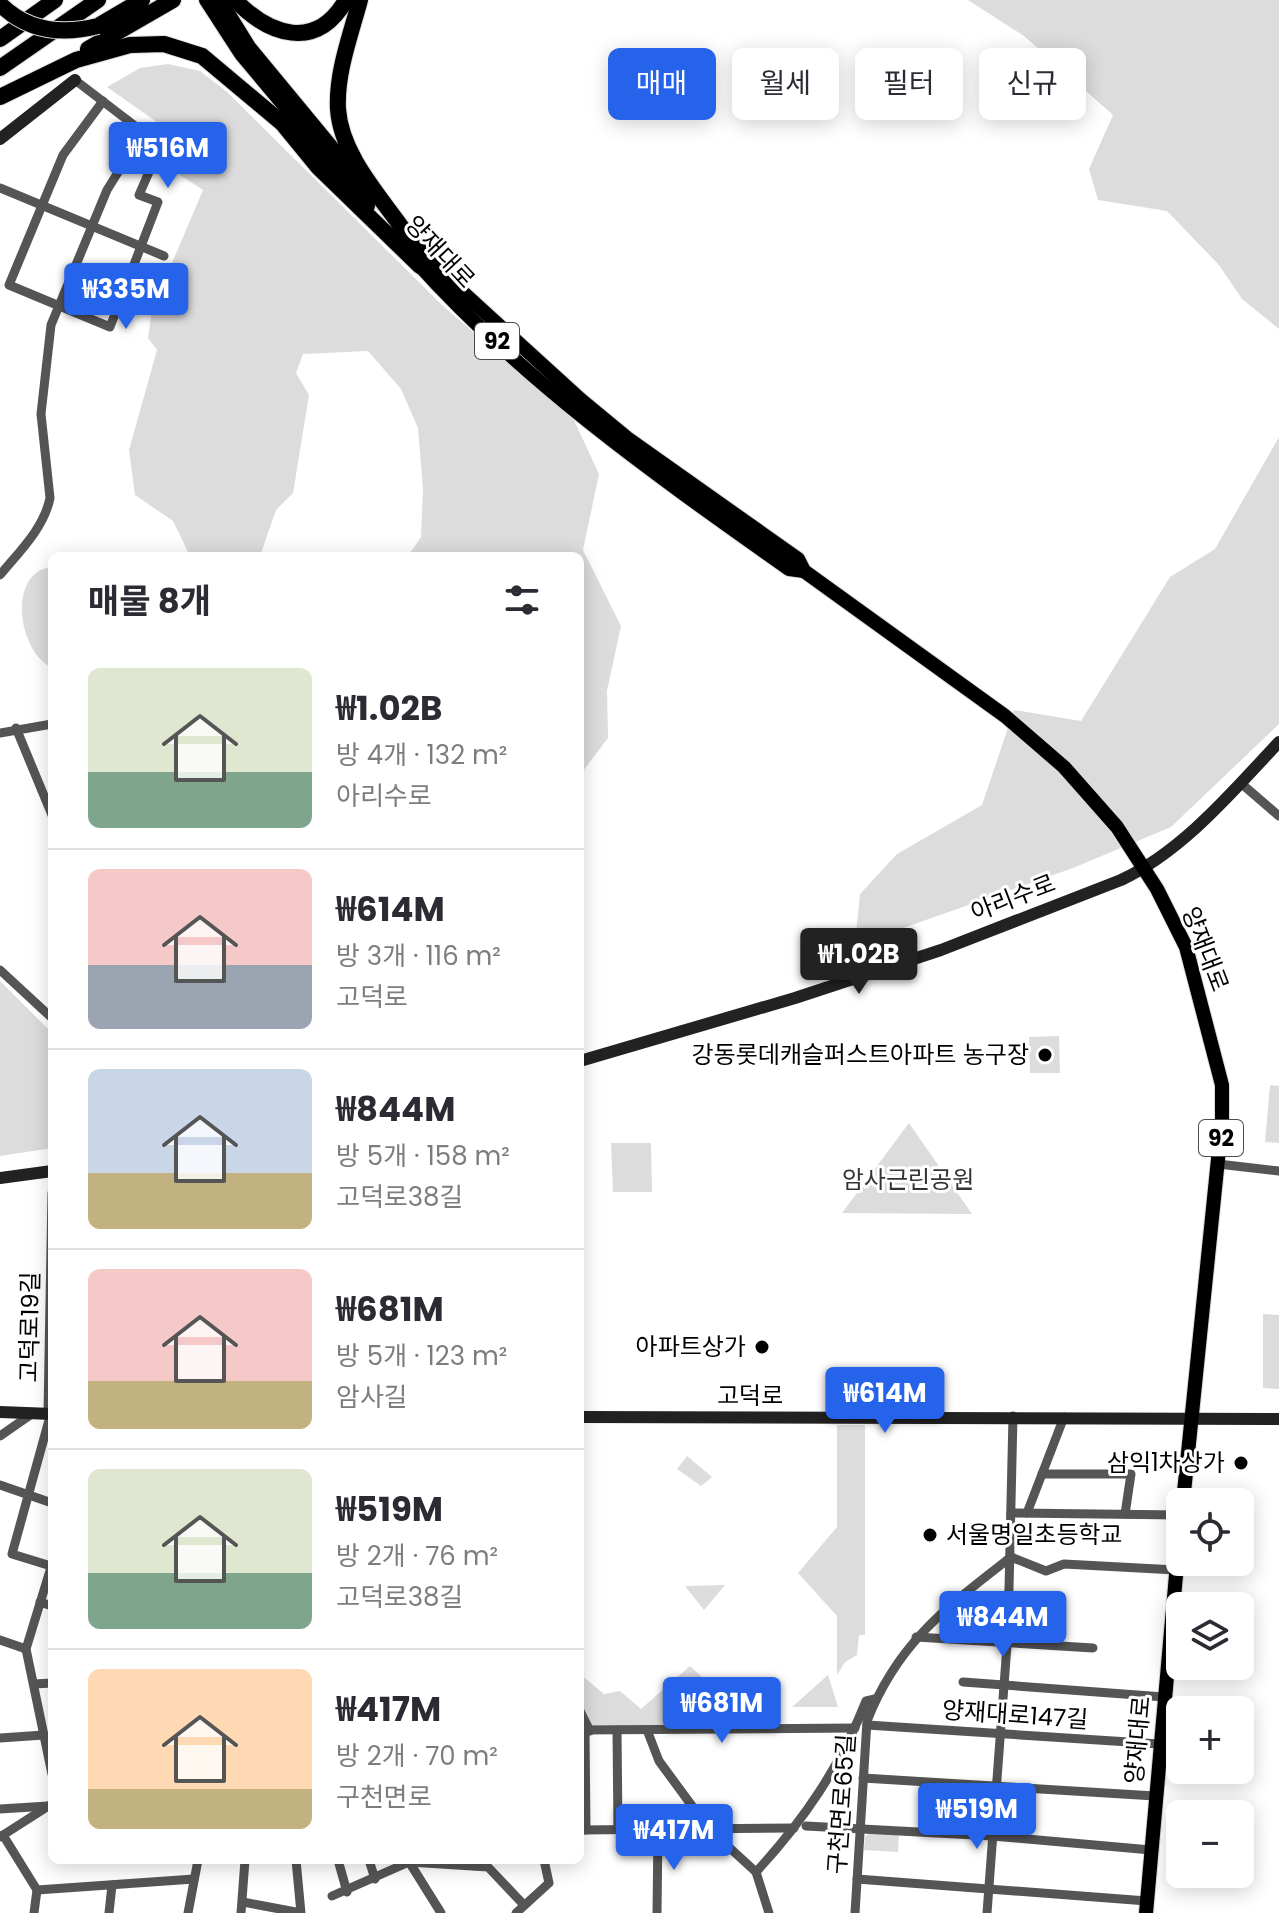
<!DOCTYPE html>
<html lang="ko">
<head>
<meta charset="utf-8">
<style>
  body { margin:0; font-family:Poppins,"Noto Sans KR",sans-serif; background:#f7f7f7; color:#2b2b33; height:100vh; display:flex; flex-direction:column; font-size:30px; white-space:nowrap }
  * { box-sizing:border-box; margin:0 }
  p { font-size:26px; color:#7c7c81 }
  .icon { flex:none; width:44px; height:44px; fill:none; stroke:currentColor; stroke-width:2; stroke-linecap:round; stroke-linejoin:round }
  .map { position:relative; flex:1; overflow:hidden }
  .panel { position:absolute; left:48px; top:552px; width:536px; height:1312px; display:flex; flex-direction:column; background:#fff; border-radius:12px; box-shadow:0 4px 20px #0003 }
  .panel>* { flex:none }
  .banner { position:absolute; left:608px; top:48px; width:550px; height:72px; display:flex; gap:16px }
  .buttons { position:absolute; left:1166px; top:1488px; display:grid; gap:16px }
  .buttons a { display:grid; place-items:center; width:88px; height:88px; border-radius:12px; background:#fff; box-shadow:0 4px 20px #0003; font-size:40px }
  .price { position:absolute; translate:-50% -68px; padding:0 18px; border-radius:8px; background:#2563eb; color:#fff; font-size:26px; line-height:52px; filter:drop-shadow(0 2px 4px #0008) }
  .price::after { content:''; position:absolute; left:50%; top:48px; width:24px; height:18px; margin-left:-12px; background:inherit; clip-path:polygon(0 0,100% 0,50% 100%) }
  .price.on { background:#222; color:#fff }
  ul { padding:0; list-style:none }
  li { display:flex; align-items:center; gap:24px; height:200px; padding:0 40px }
  li+li { border-top:2px solid #e1e1e2 }
  li span { display:grid; place-items:center; flex:none; width:224px; height:160px; border-radius:12px; color:#555 }
  li>.icon { margin-inline-start:auto }
  span .icon { width:96px; height:96px; fill:#fffc; stroke-width:1 }
  li b { font-size:34px }
  h2 { display:flex; justify-content:space-between; align-items:center; height:96px; padding:0 40px; font-size:34px }
  .pill { padding:0 28px; border-radius:12px; background:#fff; box-shadow:0 4px 20px #0003; font-size:28px; line-height:72px }
  .pill.on { background:#2563eb; color:#fff }
  .map>svg:first-child { display:block }
</style>
</head>
<body>
<div class="map">
<svg width="1279" height="1913" viewBox="0 0 1279 1913">
  <rect width="100%" height="100%" fill="#fff"/>
  <!-- green -->
  <g fill="#dcdcdc">
    <path d="M 968,0 L 1279,0 L 1279,329 L 1242,299 L 1219,265 L 1167,211 L 1098,200 L 1089,169 L 1113,115 L 1024,36 Z"/>
    <path d="M 168,64 L 200,71 L 227,92 L 442,305 L 573,418 L 599,474 L 583,550 L 621,626 L 607,691 L 608,738 L 580,775 L 580,556 L 408,556 L 421,537 L 423,489 L 418,428 L 401,389 L 368,351 L 303,354 L 296,373 L 309,395 L 293,493 L 276,510 L 260,556 L 190,556 L 173,521 L 135,495 L 129,450 L 157,350 L 148,338 L 152,310 L 203,190 L 177,173 L 191,146 L 107,87 L 140,68 Z"/>
    <path d="M 1279,437 L 1279,724 L 1171,827 L 1073,868 L 872,939 L 856,933 L 860,894 L 897,854 L 982,805 L 1014,710 L 1081,721 L 1170,577 L 1215,549 Z"/>
    <path d="M 52,567 L 52,668 C 18,652 6,572 52,567 Z"/>
    <path d="M 0,981 L 52,1033 L 52,1148 L 0,1156 Z"/>
    <path d="M 1059,1036 L 1060,1073 L 1030,1073 L 1029,1037 Z"/>
    <path d="M 1270,1085 L 1279,1086 L 1279,1143 L 1265,1142 Z"/>
    <path d="M 909,1123 L 972,1214 L 842,1213 Z"/>
    <path d="M 611,1143 L 651,1143 L 652,1192 L 613,1192 Z"/>
    <path d="M 1263,1314 L 1279,1315 L 1279,1389 L 1263,1388 Z"/>
    <path d="M 837,1425 L 865,1425 L 865,1635 L 859,1635 L 857,1655 L 845,1662 L 837,1675 L 837,1616 L 798,1573 L 837,1527 Z"/>
    <path d="M 687,1456 L 712,1477 L 701,1486 L 677,1469 Z"/>
    <path d="M 725,1585 L 704,1610 L 685,1586 Z"/>
    <path d="M 690,1666 L 733,1706 L 761,1682 L 762,1727 L 590,1731 L 580,1711 L 580,1674 L 604,1694 L 620,1691 L 641,1709 Z"/>
    <path d="M 828,1675 L 838,1707 L 792,1707 Z"/>
    <path d="M 871,1832 L 899,1834 L 898,1852 L 864,1850 L 865,1837 Z"/>
  </g>
  <g fill="none" stroke-linecap="round" stroke-linejoin="round">
    <!-- primary casing -->
    <g stroke="#dbdbdb" stroke-width="16">
      <g id="primary">
        <path d="M 206,0 L 241,54 L 368,206"/>
        <path d="M 220,0 L 249,47 L 368,191"/>
        <path d="M 398,224 L 447,278 L 581,400 L 627,438 L 798,559 L 804,571 L 1005,716 L 1064,767 L 1117,827 L 1157,889 L 1186,947 L 1222,1085 L 1222,1120 L 1183,1502"/>
        <path d="M 413,258 C 522,381 656,475 789,569 L 804,571"/>
        <path d="M 1146,1913 L 1180,1530"/>
      </g>
    </g>
    <!-- highway casing -->
    <g stroke="#dbdbdb" stroke-width="18">
      <g id="highway">
        <path d="M 235,0 C 269,35 316,52 346,0"/>
        <path d="M 360,0 C 351,34 336,73 338,109 C 341,155 380,196 405,232"/>
        <path d="M 98,26 L 142,0"/>
        <path d="M 0,39 L 55,0"/>
        <path d="M 88,49 L 173,0"/>
        <path d="M 0,68 L 98,0"/>
        <path d="M 0,97 L 76,60 L 130,45 L 164,44 L 202,56 L 282,123 L 318,167 L 420,266"/>
      </g>
    </g>
    <!-- street -->
    <g stroke="#555" stroke-width="9">
      <path d="M 103,101 L 63,155 L 9,285 L 110,327 L 158,202 L 139,195 L 149,172 L 125,160"/>
      <path d="M 0,188 L 164,256"/>
      <path d="M 0,575 C 19,552 44,528 50,498 L 41,414 L 51,325 L 107,190 L 143,132 L 75,80"/>
      <path d="M 16,728 L 52,815"/>
      <path d="M 0,733 L 52,724"/>
      <path d="M 1243,785 L 1279,816"/>
      <path d="M 0,970 L 52,1018"/>
      <path d="M 1218,1164 L 1279,1171"/>
      <path d="M 48,1413 L 52,1193"/>
      <path d="M 51,1413 L 12,1554 L 51,1566"/>
      <path d="M 0,1436 L 33,1413"/>
      <path d="M 1042,1474 L 1131,1474 L 1125,1514"/>
      <path d="M 0,1485 L 52,1503"/>
      <path d="M 1011,1513 L 1180,1515"/>
      <path d="M 1027,1513 L 1064,1417"/>
      <path d="M 52,1564 L 26,1649 L 52,1774"/>
      <path d="M 40,1602 L 52,1606"/>
      <path d="M 916,1637 L 1093,1648"/>
      <path d="M 0,1640 L 26,1649"/>
      <path d="M 963,1682 L 1164,1697"/>
      <path d="M 34,1684 L 52,1683"/>
      <path d="M 580,1711 L 590,1731"/>
      <path d="M 867,1725 L 1160,1744"/>
      <path d="M 580,1730 L 855,1728"/>
      <path d="M 617,1730 L 618,1830"/>
      <path d="M 647,1730 L 659,1761 L 709,1829 L 756,1872 L 769,1913"/>
      <path d="M 585,1734 L 586,1830"/>
      <path d="M 0,1738 L 44,1735"/>
      <path d="M 863,1778 L 1155,1796"/>
      <path d="M 0,1809 L 48,1806"/>
      <path d="M 806,1826 L 993,1836 L 1151,1850"/>
      <path d="M 580,1830 L 794,1828"/>
      <path d="M 3,1835 L 37,1890 L 34,1913"/>
      <path d="M 0,1837 L 50,1805"/>
      <path d="M 338,1860 L 347,1892"/>
      <path d="M 369,1860 L 375,1879"/>
      <path d="M 408,1860 L 441,1913"/>
      <path d="M 756,1872 C 804,1820 840,1767 866,1701 L 875,1699"/>
      <path d="M 857,1879 L 1147,1901"/>
      <path d="M 37,1890 L 194,1879"/>
      <path d="M 332,1896 L 409,1862 L 488,1867 L 524,1905"/>
      <path d="M 243,1902 L 301,1913 L 296,1860"/>
      <path d="M 109,1913 L 112,1885"/>
      <path d="M 188,1913 L 198,1860"/>
      <path d="M 241,1913 L 245,1860"/>
      <path d="M 516,1913 L 549,1883 L 544,1860"/>
      <path d="M 657,1913 L 658,1830"/>
      <path d="M 855,1913 L 867,1721 C 898,1642 947,1607 1011,1557 L 1046,1571 L 1064,1564 L 1176,1570"/>
      <path d="M 987,1913 L 1008,1632 L 1013,1416"/>
    </g>
    <!-- secondary -->
    <g stroke="#222" stroke-width="12">
      <path d="M 0,139 L 75,80"/>
      <path d="M 580,1061 L 795,998 L 941,950 L 1121,880 C 1183,851 1233,791 1279,742"/>
      <path d="M 0,1178 L 52,1171"/>
      <path d="M 0,1412 L 52,1414"/>
      <path d="M 580,1417 L 1279,1419"/>
    </g>
    <!-- primary -->
    <use href="#primary" stroke="#000" stroke-width="14"/>
    <!-- highway -->
    <use href="#highway" stroke="#000" stroke-width="16"/>
    <!-- highway-bridge casing -->
    <g stroke="#dbdbdb" stroke-width="18" stroke-linecap="butt">
      <path id="highway-bridge" d="M 0,4 C 27,31 62,35 98,26"/>
    </g>
    <!-- highway-bridge -->
    <use href="#highway-bridge" stroke="#000" stroke-width="16"/>
  </g>
  <!-- markers -->
  <g fill="#000" stroke="#fff" stroke-width="3">
    <circle cx="1045" cy="1055" r="8"/>
    <circle cx="762" cy="1347" r="8"/>
    <circle cx="1241" cy="1463" r="8"/>
    <circle cx="930" cy="1535" r="8"/>
  </g>
  <g text-anchor="middle" stroke-width="6" stroke-linejoin="round" paint-order="stroke">
    <!-- shield labels -->
    <g fill="#fff" stroke="#4c4c4c" stroke-width="2">
      <rect x="475" y="323" width="44" height="36" rx="6"/>
      <rect x="1199" y="1120" width="44" height="36" rx="6"/>
    </g>
    <g font-size="22" font-weight="bold" fill="#000">
      <text x="497" y="349">92</text>
      <text x="1221" y="1146">92</text>
    </g>
    <!-- street labels -->
    <g font-size="24" fill="#000" stroke="#fff">
      <text transform="translate(440 252) rotate(47)" y="8">양재대로</text>
      <text transform="translate(1013 898) rotate(-21)" y="8">아리수로</text>
      <text transform="translate(1205 949) rotate(69)" y="8">양재대로</text>
      <text transform="translate(30 1327) rotate(-89)" y="8">고덕로19길</text>
      <text x="750" y="1404">고덕로</text>
      <text transform="translate(1015 1715) rotate(4)" y="8">양재대로147길</text>
      <text transform="translate(1138 1740) rotate(-85)" y="8">양재대로</text>
      <text transform="translate(842 1804) rotate(-86)" y="8">구천면로65길</text>
    </g>
    <!-- poi labels -->
    <g font-size="24" fill="#000" stroke="#fff" text-anchor="end">
      <text x="1029" y="1063">강동롯데캐슬퍼스트아파트 농구장</text>
      <text x="746" y="1355">아파트상가</text>
      <text x="1225" y="1471">삼익1차상가</text>
      <text x="946" y="1543" text-anchor="start">서울명일초등학교</text>
    </g>
    <!-- park labels -->
    <g font-size="24" fill="#333" stroke="#fff">
      <text x="908" y="1188">암사근린공원</text>
    </g>
  </g>
</svg>
<div class="buttons">
<a><svg class="icon" aria-label="locate" viewBox="0 0 24 24"><circle cx="12" cy="12" r="6"/><path d="M12 2v4M12 18v4M2 12h4M18 12h4"/></svg></a>
<a><svg class="icon" aria-label="layers" viewBox="0 0 24 24"><path d="M12 4l9 5-9 5-9-5zM3 14l9 5 9-5"/></svg></a>
<a>+</a>
<a>−</a>
</div>
<b class="price" style="left:168px;top:190px">₩516M</b>
<b class="price" style="left:126px;top:331px">₩335M</b>
<b class="price on" style="left:859px;top:996px">₩1.02B</b>
<b class="price" style="left:885px;top:1435px">₩614M</b>
<b class="price" style="left:1003px;top:1659px">₩844M</b>
<b class="price" style="left:722px;top:1745px">₩681M</b>
<b class="price" style="left:977px;top:1851px">₩519M</b>
<b class="price" style="left:674px;top:1872px">₩417M</b>
<div class="banner">
<a class="pill on">매매</a>
<a class="pill">월세</a>
<a class="pill">필터</a>
<a class="pill">신규</a>
</div>
<section class="panel">
<h2>매물 8개<svg class="icon" aria-label="filters" viewBox="0 0 24 24"><path d="M4 7h16M4 17h16"/><circle cx="9" cy="7" r="2"/><circle cx="15" cy="17" r="2"/></svg></h2>
<ul>
<li><span style="background:linear-gradient(#dfe7d0 65%,#7fa58c 0)"><svg class="icon" aria-label="home" viewBox="0 0 24 24"><path d="M3 11l9-7 9 7M6 9v11h12V9"/></svg></span><div><b>₩1.02B</b><p>방 4개 · 132 m²</p><p>아리수로</p></div></li>
<li><span style="background:linear-gradient(#f6c9c9 60%,#9aa5b1 0)"><svg class="icon" aria-label="home" viewBox="0 0 24 24"><path d="M3 11l9-7 9 7M6 9v11h12V9"/></svg></span><div><b>₩614M</b><p>방 3개 · 116 m²</p><p>고덕로</p></div></li>
<li><span style="background:linear-gradient(#c9d6e8 65%,#c2b280 0)"><svg class="icon" aria-label="home" viewBox="0 0 24 24"><path d="M3 11l9-7 9 7M6 9v11h12V9"/></svg></span><div><b>₩844M</b><p>방 5개 · 158 m²</p><p>고덕로38길</p></div></li>
<li><span style="background:linear-gradient(#f6c9c9 70%,#c2b280 0)"><svg class="icon" aria-label="home" viewBox="0 0 24 24"><path d="M3 11l9-7 9 7M6 9v11h12V9"/></svg></span><div><b>₩681M</b><p>방 5개 · 123 m²</p><p>암사길</p></div></li>
<li><span style="background:linear-gradient(#dfe7d0 65%,#7fa58c 0)"><svg class="icon" aria-label="home" viewBox="0 0 24 24"><path d="M3 11l9-7 9 7M6 9v11h12V9"/></svg></span><div><b>₩519M</b><p>방 2개 · 76 m²</p><p>고덕로38길</p></div></li>
<li><span style="background:linear-gradient(#ffd9b3 75%,#c2b280 0)"><svg class="icon" aria-label="home" viewBox="0 0 24 24"><path d="M3 11l9-7 9 7M6 9v11h12V9"/></svg></span><div><b>₩417M</b><p>방 2개 · 70 m²</p><p>구천면로</p></div></li>
</ul>
</section>
</div>
</body>
</html>
